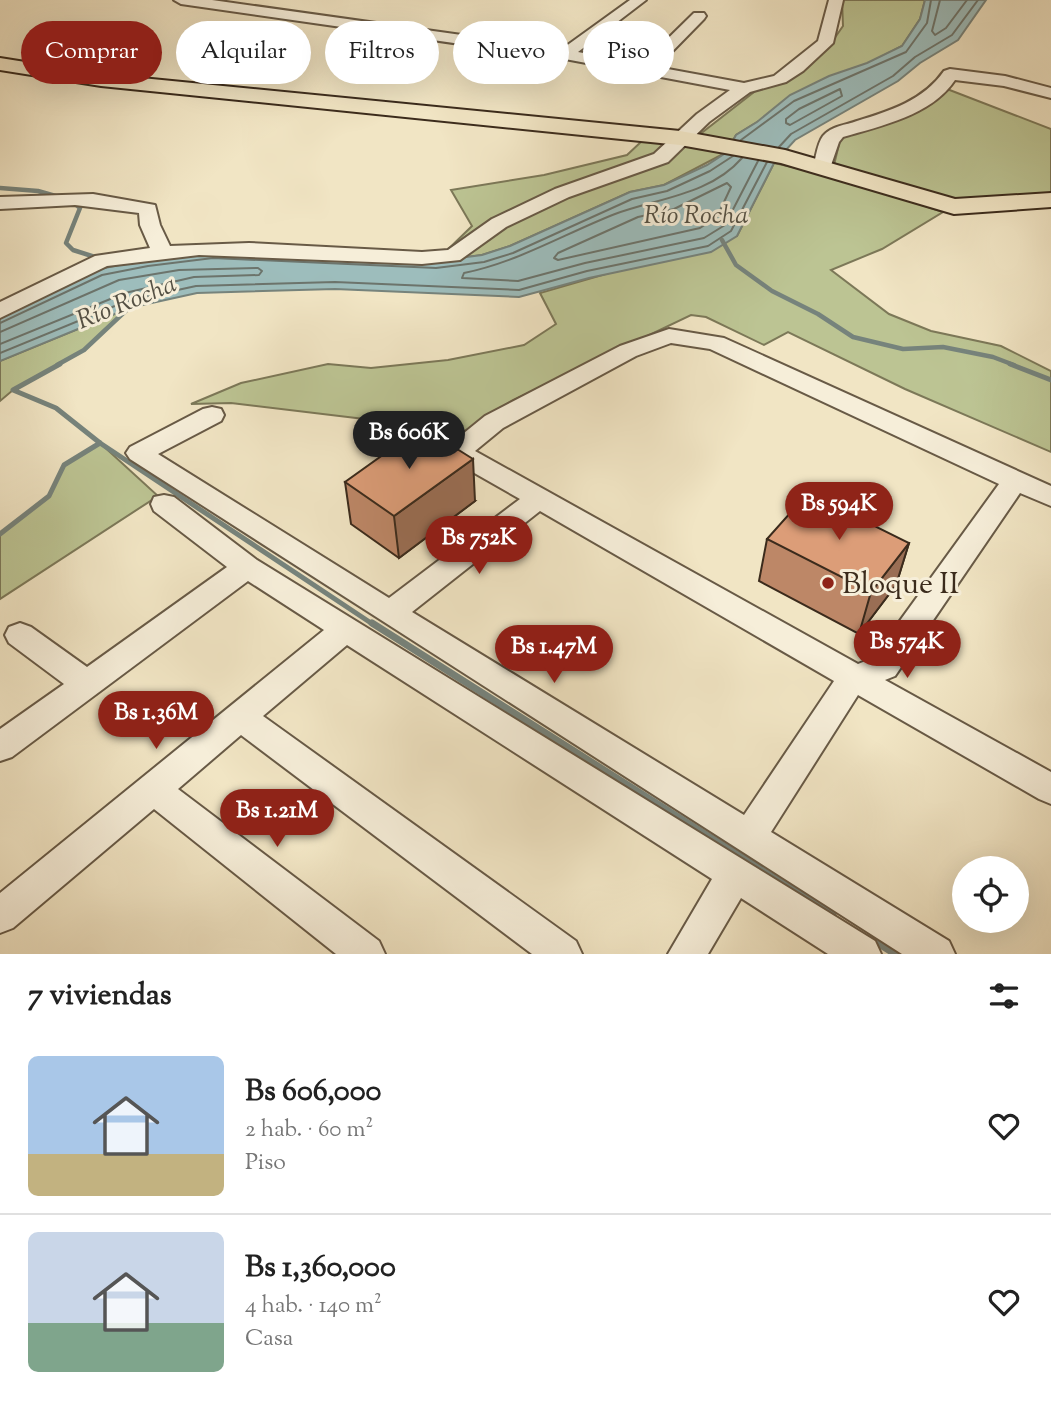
<!DOCTYPE html>
<html lang="es">
<head>
<meta charset="utf-8">
<style>
  body { margin:0; font-family:"Sorts Mill Goudy",serif; background:#f2f2f2; color:#222; height:100vh; display:flex; flex-direction:column; font-size:26px; white-space:nowrap }
  * { box-sizing:border-box; margin:0 }
  p { font-size:23px; color:#767676 }
  .icon { flex:none; width:38px; height:38px; fill:none; stroke:currentColor; stroke-width:2; stroke-linecap:round; stroke-linejoin:round }
  .map { position:relative; height:954px; overflow:hidden }
  .side { display:flex; flex-direction:column; background:#fff; flex:1 }
  .side>* { flex:none }
  .guide { position:absolute; left:21px; top:21px; width:700px; height:63px; display:flex; gap:14px }
  .fabs { position:absolute; left:952px; top:856px; display:grid; gap:14px }
  .fabs a { display:grid; place-items:center; width:77px; height:77px; border-radius:50%; background:#fff; box-shadow:0 7px 28px #0002; font-size:35px }
  .price { position:absolute; translate:-50% -60px; padding:0 16px; border-radius:24px; background:#8f2418; color:#fff; font-size:23px; line-height:46px; filter:drop-shadow(0 2px 4px #0008) }
  .price::after { content:''; position:absolute; left:50%; top:42px; width:21px; height:16px; margin-left:-10px; background:inherit; clip-path:polygon(0 0,100% 0,50% 100%) }
  .price.current { background:#222; color:#fff }
  ul { padding:0; list-style:none }
  li { display:flex; align-items:center; gap:21px; height:175px; padding:0 28px }
  li+li { border-top:2px solid #e0e0e0 }
  li span { display:grid; place-items:center; flex:none; width:196px; height:140px; border-radius:10px; color:#555 }
  li>.icon { margin-inline-start:auto }
  span .icon { width:84px; height:84px; fill:#fffc; stroke-width:1 }
  li b { font-size:30px }
  h2 { display:flex; justify-content:space-between; align-items:center; height:84px; padding:0 28px; font-size:30px }
  .tag { padding:0 24px; border-radius:32px; background:#fff; box-shadow:0 7px 28px #0002; font-size:24px; line-height:63px }
  .tag.current { background:#8f2418; color:#fff }
  .map>svg:first-child { display:block }
</style>
</head>
<body>
<div class="map">
<svg width="1051" height="954" viewBox="0 0 1051 954">
  <rect width="100%" height="100%" fill="#f1e5c4"/>
  <filter id="stains"><feTurbulence type="fractalNoise" baseFrequency=".00286" numOctaves="4"/><feColorMatrix values="0 0 0 0 .2 0 0 0 0 .09 0 0 0 0 .02 0 0 0 .5 -.17"/></filter>
  <radialGradient id="worn" r=".72"><stop offset=".6" stop-color="#630" stop-opacity="0"/><stop offset="1" stop-color="#630" stop-opacity=".3"/></radialGradient>
  <!-- green -->
  <g fill="#bcc493" stroke="#7c7858" stroke-width="2">
    <path d="M 842,0 L 925,0 L 920,19 L 902,46 L 757,122 L 736,135 L 732,142 L 699,135 L 795,60 L 827,49 L 843,26 Z"/>
    <path d="M 947,89 L 1051,129 L 1051,193 L 964,201 L 943,199 L 834,165 L 841,136 Z"/>
    <path d="M 643,140 L 727,152 L 664,185 L 630,192 L 510,246 L 482,255 L 436,261 L 472,226 L 451,190 L 544,175 L 627,155 Z"/>
    <path d="M 774,163 L 833,176 L 943,212 L 882,249 L 831,270 L 889,314 L 931,331 L 1001,346 L 1051,371 L 1051,452 L 905,389 L 788,332 L 764,345 L 706,317 L 691,315 L 513,400 L 439,448 L 381,421 L 231,403 L 191,404 L 241,383 L 328,364 L 371,368 L 448,360 L 524,345 L 556,324 L 540,293 L 737,236 Z"/>
    <path d="M 129,308 L 84,350 L 13,390 L 0,401 L 0,361 Z"/>
    <path d="M 100,443 L 158,496 L 0,599 L 0,534 L 49,496 L 64,465 Z"/>
  </g>
  <!-- water -->
  <path fill="#9dbdbc" stroke="#76837c" stroke-width="2" d="M 925,0 L 986,0 L 958,40 L 920,63 L 898,81 L 795,140 L 774,163 L 737,236 L 711,252 L 589,278 L 519,297 L 335,289 L 197,293 L 129,308 L 0,361 L 0,317 L 100,269 L 147,259 L 213,251 L 436,261 L 482,255 L 510,246 L 630,192 L 664,185 L 707,165 L 727,152 L 736,135 L 757,122 L 790,95 L 829,76 L 867,63 L 902,46 L 920,19 Z"/>
  <g fill="none" stroke-linecap="round" stroke-linejoin="round">
    <!-- shore -->
    <g stroke="#6c746c" stroke-width="2">
      <path d="M 940,0 L 932,31 L 935,35 L 946,28 L 967,0"/>
      <path d="M 840,89 L 842,96 L 790,125 L 786,123 L 786,119 L 799,109 Z"/>
      <path d="M 741,140 L 794,101 L 906,52 L 927,23 L 931,0"/>
      <path d="M 779,147 L 791,134 L 893,76 L 915,57 L 952,35 L 978,0"/>
      <path d="M 742,158 C 710,195 658,198 615,214 C 564,234 518,262 464,273 L 462,278 L 518,281 L 585,263 L 704,238 L 725,225 L 758,161"/>
      <path d="M 727,183 L 731,187 L 717,217 L 700,228 L 558,260 L 554,258 L 558,253 L 638,217 L 674,209 Z"/>
      <path d="M 0,323 L 102,275 L 148,266 L 213,258 L 436,268 L 484,262 L 513,253 L 632,199 L 667,191 L 710,171 L 733,156"/>
      <path d="M 0,332 L 119,280 L 179,270 L 258,268 L 262,271 L 259,275 L 194,277 L 125,293 L 0,344"/>
      <path d="M 0,353 L 127,301 L 196,286 L 335,282 L 519,290 L 587,271 L 708,246 L 731,231 L 767,162"/>
    </g>
    <!-- stream-far2 -->
    <g stroke="#76837c" stroke-width="4.5">
      <path d="M 0,188 L 38,191 L 59,197"/>
      <path d="M 75,204 L 80,208 L 66,243 L 73,250 L 98,258"/>
      <path d="M 722,240 L 736,265 L 772,291 L 818,314 L 853,337 L 903,349 L 943,347 L 993,357 L 1014,365"/>
      <path d="M 57,365 L 84,350 L 134,303"/>
    </g>
    <!-- stream-far1 -->
    <g stroke="#76837c" stroke-width="5">
      <path d="M 60,364 L 13,390 L 56,408 L 100,443 L 374,625"/>
      <path d="M 1010,364 L 1051,380"/>
      <path d="M 0,534 L 49,496 L 64,465 L 100,443"/>
    </g>
    <!-- stream -->
    <g stroke="#76837c" stroke-width="7">
      <path d="M 372,623 L 833,915"/>
      <path d="M 871,939 L 895,954"/>
    </g>
    <!-- minor casing -->
    <g stroke="#685a46" stroke-width="4">
      <g id="minor">
        <path d="M 174,0 L 212,0 L 562,49 L 630,0 L 646,0 L 578,52 L 642,64 L 694,13 L 704,13 L 706,16 L 704,19 L 657,67 L 744,83 L 774,76 L 818,41 L 829,0 L 843,0 L 833,43 L 803,71 L 786,82 L 750,92 L 709,122 L 668,162 L 569,197 L 506,227 L 460,260 L 422,264 L 199,255 L 107,266 L 0,318 L 0,302 L 95,256 L 150,248 L 140,225 L 139,213 L 75,205 L 0,209 L 0,197 L 93,194 L 155,205 L 160,225 L 170,246 L 249,243 L 422,252 L 448,250 L 492,219 L 555,189 L 654,154 L 697,114 L 730,90 L 565,59 L 181,4 Z"/>
        <path d="M 950,69 L 1005,76 L 1051,88 L 1051,98 L 1004,86 L 955,80 C 932,115 881,126 843,137 L 839,142 L 829,171 L 815,171 L 813,167 C 816,158 817,144 823,136 C 831,126 846,125 857,121 C 890,111 924,100 944,71 Z"/>
        <path d="M 669,329 L 724,338 L 1051,486 L 1051,506 L 1020,493 L 895,676 L 885,680 L 1051,772 L 1051,804 L 1039,799 L 858,695 L 771,832 L 949,941 L 955,954 L 902,954 L 130,459 L 126,453 L 130,447 L 203,409 L 212,407 L 221,409 L 224,415 L 221,421 L 158,454 L 389,598 L 520,499 L 448,458 L 444,452 L 448,446 L 485,416 L 620,346 ZM 671,343 L 710,349 L 999,484 L 873,658 L 858,664 L 475,451 L 503,428 L 636,356 ZM 540,511 L 834,681 L 744,815 L 412,612 Z"/>
        <path d="M 164,495 L 174,497 L 257,560 L 875,941 L 881,954 L 828,954 L 741,898 L 708,954 L 668,954 L 712,879 L 347,645 L 263,716 L 576,941 L 582,954 L 532,954 L 241,735 L 178,789 L 379,941 L 385,954 L 336,954 L 154,809 L 13,928 L 0,933 L 0,893 L 324,630 L 248,581 L 12,757 L 0,761 L 0,729 L 64,684 L 9,643 L 5,635 L 9,627 L 20,623 L 31,627 L 87,667 L 227,567 L 154,511 L 151,504 L 154,497 Z"/>
      </g>
    </g>
    <!-- major casing -->
    <g stroke="#3b2b1c" stroke-width="4">
      <path id="major" d="M 0,58 L 101,74 L 680,131 L 785,150 L 955,199 L 1051,193 L 1051,207 L 954,214 L 781,163 L 680,145 L 101,86 L 0,70 Z"/>
    </g>
    <!-- minor -->
    <use href="#minor" fill="#f6eed9" fill-rule="evenodd"/>
    <!-- major -->
    <use href="#major" fill="#f1e5c4" fill-rule="evenodd"/>
  </g>
  <!-- wall -->
  <g fill="#bd8767" stroke="#3b2b1c" stroke-width="2">
    <path d="M 345,482 L 475,501 L 399,558 L 351,524 Z"/>
    <path d="M 767,539 L 909,543 L 896,585 L 859,634 L 759,581 Z"/>
  </g>
  <!-- shaded-wall -->
  <g fill="#9a6e54" stroke="#3b2b1c" stroke-width="2">
    <path d="M 473,459 L 475,501 L 399,558 L 394,516 Z"/>
    <path d="M 909,543 L 896,585 L 859,634 L 871,592 Z"/>
  </g>
  <!-- building -->
  <g fill="#dc9d78" stroke="#3b2b1c" stroke-width="2">
    <path d="M 422,427 L 473,459 L 394,516 L 345,482 Z"/>
    <path d="M 808,493 L 909,543 L 871,592 L 767,539 Z"/>
  </g>
  <!-- markers -->
  <circle fill="#8f2418" stroke="#f6eed9" stroke-width="2.5" cx="828" cy="583" r="7"/>
  <g text-anchor="middle" stroke-width="6" stroke-linejoin="round" paint-order="stroke">
    <!-- far-water labels -->
    <g font-size="26" font-style="italic" fill="#545044" stroke="#f6eed9">
      <text x="696" y="223">Río Rocha</text>
      <text transform="translate(126 301) rotate(-22)" y="9">Río Rocha</text>
    </g>
    <!-- poi labels -->
    <g font-size="30" fill="#3b2b1c" stroke="#f6eed9" text-anchor="start">
      <text x="842" y="593">Bloque II</text>
    </g>
  </g>
  <rect width="100%" height="100%" filter="url(#stains)"/>
  <rect width="100%" height="100%" fill="url(#worn)"/>
</svg>
<div class="fabs">
<a><svg class="icon" aria-label="locate" viewBox="0 0 24 24"><circle cx="12" cy="12" r="6"/><path d="M12 2v4M12 18v4M2 12h4M18 12h4"/></svg></a>
</div>
<b class="price current" style="left:409px;top:471px">Bs 606K</b>
<b class="price" style="left:839px;top:542px">Bs 594K</b>
<b class="price" style="left:479px;top:576px">Bs 752K</b>
<b class="price" style="left:907px;top:680px">Bs 574K</b>
<b class="price" style="left:554px;top:685px">Bs 1.47M</b>
<b class="price" style="left:156px;top:751px">Bs 1.36M</b>
<b class="price" style="left:277px;top:849px">Bs 1.21M</b>
<div class="guide">
<a class="tag current">Comprar</a>
<a class="tag">Alquilar</a>
<a class="tag">Filtros</a>
<a class="tag">Nuevo</a>
<a class="tag">Piso</a>
</div>
</div>
<section class="side">
<h2>7 viviendas<svg class="icon" aria-label="filters" viewBox="0 0 24 24"><path d="M4 7h16M4 17h16"/><circle cx="9" cy="7" r="2"/><circle cx="15" cy="17" r="2"/></svg></h2>
<ul>
<li><span style="background:linear-gradient(#a9c7e8 70%,#c2b280 0)"><svg class="icon" aria-label="home" viewBox="0 0 24 24"><path d="M3 11l9-7 9 7M6 9v11h12V9"/></svg></span><div><b>Bs 606,000</b><p>2 hab. · 60 m²</p><p>Piso</p></div><svg class="icon" aria-label="heart" viewBox="0 0 24 24"><path d="M12 20l-8-8c-3-5 5-10 8-4 3-6 11-1 8 4z"/></svg></li>
<li><span style="background:linear-gradient(#c9d6e8 65%,#7fa58c 0)"><svg class="icon" aria-label="home" viewBox="0 0 24 24"><path d="M3 11l9-7 9 7M6 9v11h12V9"/></svg></span><div><b>Bs 1,360,000</b><p>4 hab. · 140 m²</p><p>Casa</p></div><svg class="icon" aria-label="heart" viewBox="0 0 24 24"><path d="M12 20l-8-8c-3-5 5-10 8-4 3-6 11-1 8 4z"/></svg></li>
</ul>
</section>
</body>
</html>
